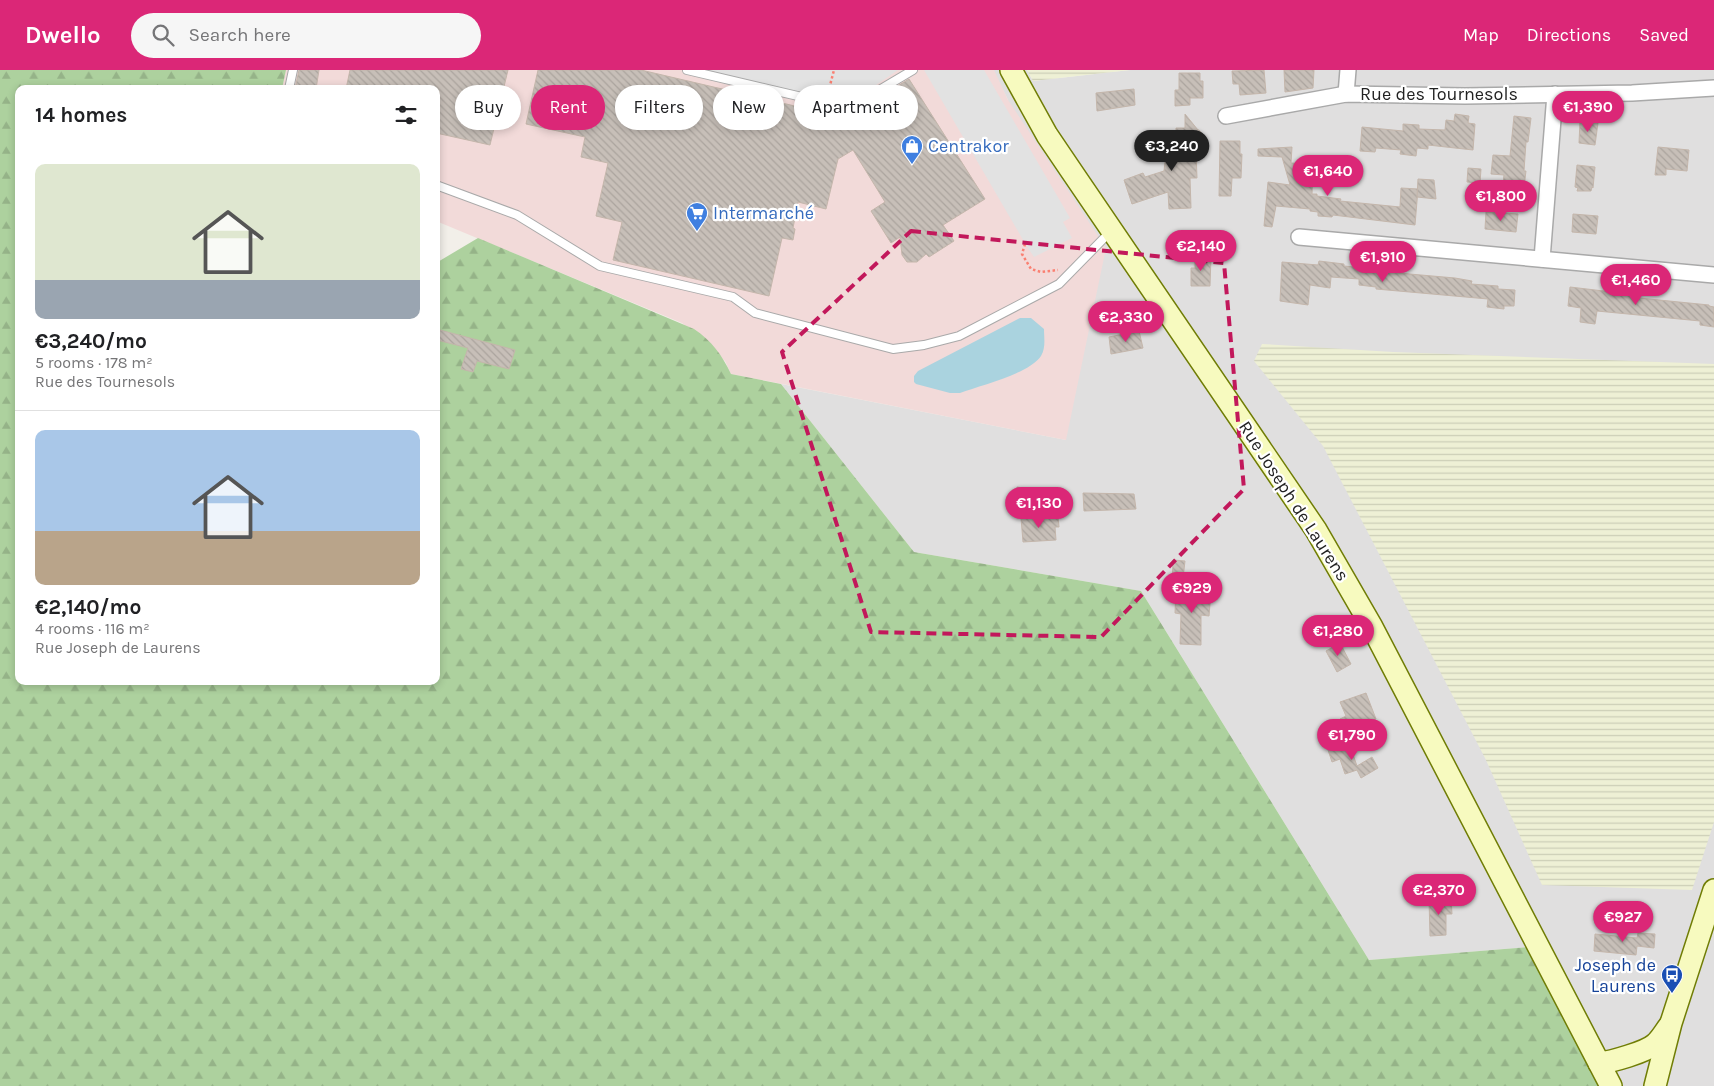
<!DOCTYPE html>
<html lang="en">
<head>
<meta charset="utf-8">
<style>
  body { margin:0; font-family:Karla,sans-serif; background:#f6f6f6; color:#202124; height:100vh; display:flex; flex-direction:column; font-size:19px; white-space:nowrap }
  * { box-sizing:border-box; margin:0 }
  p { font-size:16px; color:#757577 }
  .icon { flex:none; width:28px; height:28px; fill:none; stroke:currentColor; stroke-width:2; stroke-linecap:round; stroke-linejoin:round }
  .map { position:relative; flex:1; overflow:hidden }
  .side { position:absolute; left:15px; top:15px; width:425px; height:600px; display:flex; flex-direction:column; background:#fff; border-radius:10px; box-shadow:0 2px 8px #0003 }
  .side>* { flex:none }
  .hud { position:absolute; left:455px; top:15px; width:475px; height:45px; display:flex; gap:10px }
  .price { position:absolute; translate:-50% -42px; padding:0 11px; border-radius:18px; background:#db2777; color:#fff; font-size:16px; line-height:32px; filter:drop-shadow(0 1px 2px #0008) }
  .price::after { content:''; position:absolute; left:50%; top:30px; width:15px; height:11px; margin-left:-8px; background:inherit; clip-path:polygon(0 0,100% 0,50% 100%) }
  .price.selected { background:#222; color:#fff }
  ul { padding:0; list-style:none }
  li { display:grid; align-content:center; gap:10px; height:265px; padding:0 20px }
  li+li { border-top:1px solid #e0e0e0 }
  li span { display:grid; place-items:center; height:155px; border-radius:10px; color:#555 }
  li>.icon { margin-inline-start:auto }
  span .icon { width:90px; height:90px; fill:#fffc; stroke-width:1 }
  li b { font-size:21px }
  h2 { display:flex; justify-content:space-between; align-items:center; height:60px; padding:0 20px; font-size:21px }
  .pill { padding:0 18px; border-radius:22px; background:#fff; box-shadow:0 2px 8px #0003; font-size:18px; line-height:45px }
  .pill.selected { background:#db2777; color:#fff }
  header { display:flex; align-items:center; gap:30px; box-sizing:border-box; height:70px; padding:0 25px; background:#db2777; color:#fff }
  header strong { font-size:24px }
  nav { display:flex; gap:28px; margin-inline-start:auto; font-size:18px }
  .search { width:350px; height:45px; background:#f6f6f6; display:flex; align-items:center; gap:12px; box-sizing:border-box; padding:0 18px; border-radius:28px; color:#757577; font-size:19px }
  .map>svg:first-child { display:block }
</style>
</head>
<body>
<header>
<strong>Dwello</strong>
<div class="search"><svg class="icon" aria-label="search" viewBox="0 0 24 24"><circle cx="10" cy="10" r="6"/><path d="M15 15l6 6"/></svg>Search here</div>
<nav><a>Map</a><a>Directions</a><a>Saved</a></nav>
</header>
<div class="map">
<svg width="1714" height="1016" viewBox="0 0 1714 1016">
  <defs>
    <pattern id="farmland-rules" width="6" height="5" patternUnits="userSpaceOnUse" patternTransform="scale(1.25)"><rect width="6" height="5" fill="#eef0d5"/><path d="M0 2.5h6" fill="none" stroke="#ccceb7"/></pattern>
    <pattern id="forest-firs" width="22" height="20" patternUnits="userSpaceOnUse" patternTransform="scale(1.25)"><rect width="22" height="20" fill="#add19e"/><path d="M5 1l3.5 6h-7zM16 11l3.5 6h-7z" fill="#95b388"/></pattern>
    <pattern id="building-back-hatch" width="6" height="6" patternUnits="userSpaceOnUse" patternTransform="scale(1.25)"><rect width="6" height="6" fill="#c7bfb8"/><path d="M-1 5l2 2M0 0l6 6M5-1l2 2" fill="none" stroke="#aba49e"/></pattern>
  </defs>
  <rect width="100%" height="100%" fill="#f2efe9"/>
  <!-- residential -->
  <path fill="#e0dfdf" d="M 993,0 L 1027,0 L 1033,11 L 1130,0 L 1714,0 L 1714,1016 L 1600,1016 L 1530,877 L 1369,890 L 1141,521 L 914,482 L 781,314 L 1066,370 L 1008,30 Z"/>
  <!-- commercial -->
  <path fill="#f2dad9" d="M 286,0 L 994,0 L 1008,30 L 1106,178 L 1066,370 L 731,304 L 725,291 L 682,253 L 436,151 L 436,19 L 282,19 Z"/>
  <!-- farmland -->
  <g fill="url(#farmland-rules)">
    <path d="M 1027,0 L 1130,0 L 1033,11 Z"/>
    <path d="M 1262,274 L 1393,282 L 1714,294 L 1714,752 L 1692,820 L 1542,815 L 1485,688 L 1323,376 L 1254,291 Z"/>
  </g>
  <!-- forest -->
  <path fill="url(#forest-firs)" d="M 0,0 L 286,0 L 282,19 L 19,19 L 19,611 L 436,611 L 436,193 L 478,168 L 694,259 C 712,271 722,285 731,304 L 781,314 L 914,482 L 1141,521 L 1369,890 L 1530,877 L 1600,1016 L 0,1016 Z"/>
  <!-- parking -->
  <g fill="#e2e2e2">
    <path d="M 687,0 L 898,0 L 844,37 Z"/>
    <path d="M 924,0 L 984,0 L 1070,148 L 1063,152 L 1072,168 L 1034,187 L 1026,175 Z"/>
  </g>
  <!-- water -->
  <path fill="#aad3df" d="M 1020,248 L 1031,248 L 1044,259 C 1044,267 1046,278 1041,286 C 1029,304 981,315 960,323 L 950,323 L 916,314 L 914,312 L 914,306 L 918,301 Z"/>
  <!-- building -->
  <g fill="url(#building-back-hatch)" stroke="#c4b6ab">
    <path d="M 299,0 L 319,0 L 316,19 L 295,19 Z"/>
    <path d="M 350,0 L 508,0 L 490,75 L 436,63 L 436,19 L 346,19 Z"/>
    <path d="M 538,0 L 641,0 L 846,48 L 909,9 L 985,129 L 943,155 L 954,171 L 929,187 L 926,184 L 917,192 L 907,192 L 902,185 L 900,167 L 891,173 L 871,141 L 885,132 L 853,80 L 838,89 L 826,139 L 798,132 L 793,158 L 795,159 L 793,170 L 782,168 L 769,226 L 613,190 L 622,152 L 596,146 L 608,93 L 581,87 L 585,67 L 526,54 Z"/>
    <path d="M 1264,0 L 1266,23 L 1240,25 L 1239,14 L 1233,14 L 1232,1 Z"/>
    <path d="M 1284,0 L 1314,0 L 1313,18 L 1285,22 Z"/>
    <path d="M 1179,3 L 1200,3 L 1200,11 L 1203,11 L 1203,28 L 1190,28 L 1190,35 L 1175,36 L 1175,20 L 1179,20 Z"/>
    <path d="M 1134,19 L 1135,35 L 1097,41 L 1096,23 Z"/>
    <path d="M 1185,44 L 1198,60 L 1199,60 L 1208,70 L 1196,82 L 1197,108 L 1190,108 L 1191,138 L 1169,139 L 1168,122 L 1132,134 L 1124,110 L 1143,103 L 1145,107 L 1164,101 L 1165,92 L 1176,92 L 1176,58 L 1185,58 Z"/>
    <path d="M 1455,44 L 1469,46 L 1468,53 L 1475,54 L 1473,80 L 1428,75 L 1428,79 L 1417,78 L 1416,86 L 1400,84 L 1401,80 L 1376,78 L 1375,82 L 1360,81 L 1362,57 L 1403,61 L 1403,54 L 1419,55 L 1419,59 L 1445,60 L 1446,50 L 1454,51 Z"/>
    <path d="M 1514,46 L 1531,48 L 1528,72 L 1526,72 L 1524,101 L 1526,101 L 1524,117 L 1503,114 L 1504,105 L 1491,104 L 1493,85 L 1510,86 Z"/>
    <path d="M 1580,51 L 1598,53 L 1595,75 L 1579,73 Z"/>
    <path d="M 1220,71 L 1240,71 L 1240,84 L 1242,84 L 1241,108 L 1232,108 L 1231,126 L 1219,126 Z"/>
    <path d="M 1292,77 L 1291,93 L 1313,94 L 1312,124 L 1317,124 L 1317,126 L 1341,129 L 1340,131 L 1400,137 L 1401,118 L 1418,119 L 1415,155 L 1333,145 L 1332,147 L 1318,146 L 1318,142 L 1310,141 L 1310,139 L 1276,136 L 1272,157 L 1264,156 L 1268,112 L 1290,115 L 1282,87 L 1258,86 L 1258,79 Z"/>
    <path d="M 1658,77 L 1689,80 L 1687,101 L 1666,99 L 1666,105 L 1655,105 Z"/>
    <path d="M 1577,95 L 1595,97 L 1593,118 L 1592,117 L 1591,121 L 1577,121 L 1578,118 L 1575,117 Z"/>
    <path d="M 1468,98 L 1481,99 L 1480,113 L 1467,112 Z"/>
    <path d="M 1418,109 L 1434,110 L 1436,129 L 1417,127 Z"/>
    <path d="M 1486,142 L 1518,144 L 1516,162 L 1485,159 Z"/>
    <path d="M 1573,144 L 1598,146 L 1596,164 L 1572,162 Z"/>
    <path d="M 1195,186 L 1211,186 L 1210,216 L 1191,216 L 1191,198 L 1195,198 Z"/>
    <path d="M 1319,191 L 1344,194 L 1344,196 L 1387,200 L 1387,202 L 1455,208 L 1472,211 L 1471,214 L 1498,216 L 1498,219 L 1515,220 L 1514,236 L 1504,236 L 1504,239 L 1487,237 L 1488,229 L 1376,219 L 1376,217 L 1359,215 L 1359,209 L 1331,207 L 1330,218 L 1310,215 L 1308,235 L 1280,231 L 1282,192 L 1318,195 Z"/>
    <path d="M 1570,217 L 1612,222 L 1613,219 L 1640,221 L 1639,228 L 1709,235 L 1709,236 L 1714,237 L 1714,257 L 1700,255 L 1700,251 L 1597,241 L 1595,254 L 1580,252 L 1581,238 L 1568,236 Z"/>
    <path d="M 440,260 L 515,280 L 509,299 L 477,291 L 473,302 L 461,299 L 468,278 L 437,270 Z"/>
    <path d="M 1139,261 L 1143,278 L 1111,284 L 1109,267 Z"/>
    <path d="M 1017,417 L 1036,420 L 1033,431 L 1014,428 Z"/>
    <path d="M 1083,423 L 1134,424 L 1136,439 L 1084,441 Z"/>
    <path d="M 1058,446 L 1059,457 L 1055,457 L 1056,470 L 1023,472 L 1021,448 Z"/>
    <path d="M 1173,490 L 1185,491 L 1182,517 L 1172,516 Z"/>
    <path d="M 1176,519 L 1211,522 L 1209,546 L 1201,545 L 1201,575 L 1180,574 L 1181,544 L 1175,543 Z"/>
    <path d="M 1340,573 L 1351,594 L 1337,602 L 1326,581 Z"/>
    <path d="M 1366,623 L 1376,649 L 1344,662 L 1340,649 L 1346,646 L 1340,632 Z"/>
    <path d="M 1349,673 L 1357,696 L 1372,687 L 1378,698 L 1361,708 L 1357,700 L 1345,704 L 1340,689 L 1332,692 L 1328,680 Z"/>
    <path d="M 1451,828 L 1452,844 L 1446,844 L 1446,865 L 1430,866 L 1429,829 Z"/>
    <path d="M 1638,863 L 1655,864 L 1654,878 L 1637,876 L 1636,885 L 1594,881 L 1595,864 L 1637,868 Z"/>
  </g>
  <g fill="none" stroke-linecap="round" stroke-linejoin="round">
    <!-- lane casing -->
    <g stroke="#a9a9a9" stroke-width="10">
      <g id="lane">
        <path d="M 687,0 L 849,38 L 913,0"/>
        <path d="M 289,19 L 293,0"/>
        <path d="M 436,115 L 517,145 L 600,196 L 733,227 L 755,243 L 893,279 L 924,275 L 959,266 L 1059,214 L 1110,162"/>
      </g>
    </g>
    <!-- street casing -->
    <g stroke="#a9a9a9" stroke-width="18">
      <g id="street">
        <path d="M 1346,24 L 1348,0"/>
        <path d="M 1226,46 L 1346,24 L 1465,26 L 1632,23 L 1714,18"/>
        <path d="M 1299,167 L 1714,205"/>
        <path d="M 1542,189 L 1555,24"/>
      </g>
    </g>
    <!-- secondary casing -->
    <g stroke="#707d05" stroke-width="24">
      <g id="secondary">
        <path d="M 1011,0 L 1047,65 L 1070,99 L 1316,460 L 1372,557 L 1611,1016"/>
        <path d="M 1599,993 C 1611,992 1646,982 1655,974 C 1661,969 1665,961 1670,955"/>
        <path d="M 1655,1016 L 1671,953 L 1714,820"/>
      </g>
    </g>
    <!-- path -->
    <g stroke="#fa8072" stroke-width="2.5" stroke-dasharray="2.5 2.5" stroke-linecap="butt">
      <path d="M 828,23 L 834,0"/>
      <path d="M 1025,174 L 1022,184 L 1031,199 L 1041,202 L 1058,200"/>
    </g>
    <!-- lane -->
    <use href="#lane" stroke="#fff" stroke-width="8"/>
    <!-- street -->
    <use href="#street" stroke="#fff" stroke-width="15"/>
    <!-- secondary -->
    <use href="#secondary" stroke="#f7fabf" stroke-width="21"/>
  </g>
  <!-- marked area -->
  <path fill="none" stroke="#c2185b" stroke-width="4" stroke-dasharray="10 6" stroke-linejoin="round" d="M 911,161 L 1224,193 L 1244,419 L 1101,567 L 871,562 L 782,282 Z"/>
  <!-- icons -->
  <defs>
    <g id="shop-pin" transform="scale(1.125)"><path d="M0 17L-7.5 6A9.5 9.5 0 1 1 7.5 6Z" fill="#3f7fe0" stroke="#fff"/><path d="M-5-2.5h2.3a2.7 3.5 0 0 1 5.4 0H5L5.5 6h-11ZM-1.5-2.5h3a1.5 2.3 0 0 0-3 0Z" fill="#fff"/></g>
    <g id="supermarket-pin" transform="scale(1.125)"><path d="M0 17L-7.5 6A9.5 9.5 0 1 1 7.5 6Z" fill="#3f7fe0" stroke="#fff"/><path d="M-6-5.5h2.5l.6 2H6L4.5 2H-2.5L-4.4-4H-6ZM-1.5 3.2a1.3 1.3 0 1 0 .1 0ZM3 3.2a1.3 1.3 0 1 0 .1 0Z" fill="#fff"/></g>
    <g id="bus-pin" transform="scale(1.125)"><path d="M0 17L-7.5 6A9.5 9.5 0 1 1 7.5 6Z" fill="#1a4fb4" stroke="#fff"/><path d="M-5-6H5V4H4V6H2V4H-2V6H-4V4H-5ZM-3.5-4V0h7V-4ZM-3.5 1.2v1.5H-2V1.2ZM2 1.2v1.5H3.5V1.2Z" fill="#fff"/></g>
  </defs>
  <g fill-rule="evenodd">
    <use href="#shop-pin" x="912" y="76"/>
    <use href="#supermarket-pin" x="697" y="143"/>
    <use href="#bus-pin" x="1672" y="905"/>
  </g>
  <g text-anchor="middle" stroke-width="4.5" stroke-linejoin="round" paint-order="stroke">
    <!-- street labels -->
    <g font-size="18" fill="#222" stroke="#fff">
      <text x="1439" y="30">Rue des Tournesols</text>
      <text transform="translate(1294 431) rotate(57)" y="6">Rue Joseph de Laurens</text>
    </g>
    <!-- shop labels -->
    <g font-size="18" fill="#366cbe" stroke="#fff" text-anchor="start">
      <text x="928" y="82">Centrakor</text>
      <text x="713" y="149">Intermarché</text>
    </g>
    <!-- transit labels -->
    <g font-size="18" fill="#164399" stroke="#fff" text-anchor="end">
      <text x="1656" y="901">Joseph de<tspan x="1656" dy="21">Laurens</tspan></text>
    </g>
  </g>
</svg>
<b class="price" style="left:1588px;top:63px">€1,390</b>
<b class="price selected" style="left:1172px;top:102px">€3,240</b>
<b class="price" style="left:1328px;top:127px">€1,640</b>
<b class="price" style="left:1501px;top:152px">€1,800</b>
<b class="price" style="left:1201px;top:202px">€2,140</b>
<b class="price" style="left:1383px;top:213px">€1,910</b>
<b class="price" style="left:1636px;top:236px">€1,460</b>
<b class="price" style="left:1126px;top:273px">€2,330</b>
<b class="price" style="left:1039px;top:459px">€1,130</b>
<b class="price" style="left:1192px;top:544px">€929</b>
<b class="price" style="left:1338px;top:587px">€1,280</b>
<b class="price" style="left:1352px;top:691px">€1,790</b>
<b class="price" style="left:1439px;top:846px">€2,370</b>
<b class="price" style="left:1623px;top:873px">€927</b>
<div class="hud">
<a class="pill">Buy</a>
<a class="pill selected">Rent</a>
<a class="pill">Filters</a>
<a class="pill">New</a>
<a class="pill">Apartment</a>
</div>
<section class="side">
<h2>14 homes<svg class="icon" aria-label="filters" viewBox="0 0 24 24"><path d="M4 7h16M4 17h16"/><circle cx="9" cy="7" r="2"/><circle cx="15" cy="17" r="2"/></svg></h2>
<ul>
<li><span style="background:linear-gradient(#dfe7d0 75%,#9aa5b1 0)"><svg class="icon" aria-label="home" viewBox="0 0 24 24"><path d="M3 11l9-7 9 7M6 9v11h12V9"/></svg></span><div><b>€3,240/mo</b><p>5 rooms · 178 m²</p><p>Rue des Tournesols</p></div></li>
<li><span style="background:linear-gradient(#a9c7e8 65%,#b9a48a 0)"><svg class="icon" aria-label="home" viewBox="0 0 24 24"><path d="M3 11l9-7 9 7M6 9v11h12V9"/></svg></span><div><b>€2,140/mo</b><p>4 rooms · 116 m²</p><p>Rue Joseph de Laurens</p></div></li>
</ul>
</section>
</div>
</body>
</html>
